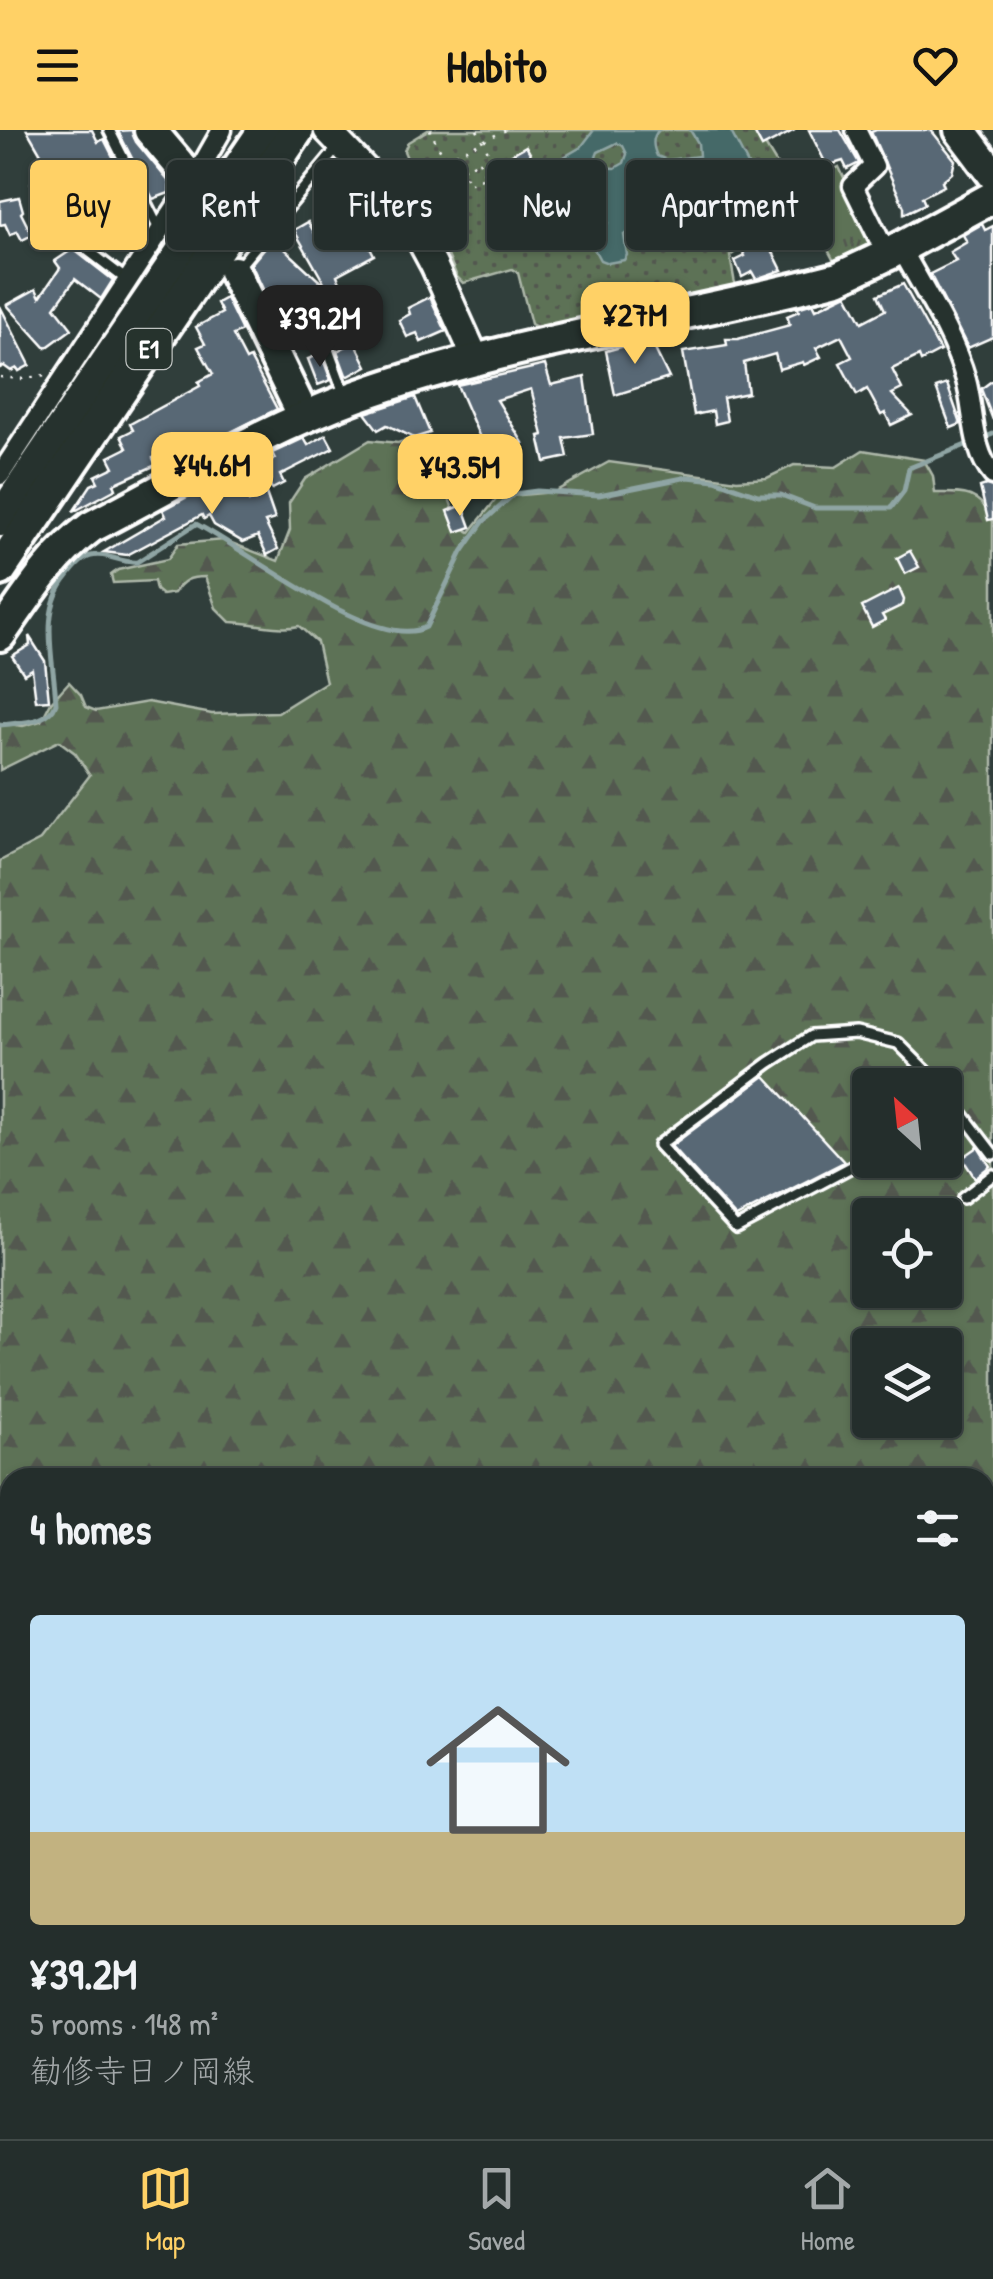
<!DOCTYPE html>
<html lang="en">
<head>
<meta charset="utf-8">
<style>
  body { margin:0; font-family:"Patrick Hand","Klee One",sans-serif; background:#2c3634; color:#f1f3f6; height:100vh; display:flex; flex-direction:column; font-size:38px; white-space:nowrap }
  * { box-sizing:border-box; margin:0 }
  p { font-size:32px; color:#a3a8a9 }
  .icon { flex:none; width:55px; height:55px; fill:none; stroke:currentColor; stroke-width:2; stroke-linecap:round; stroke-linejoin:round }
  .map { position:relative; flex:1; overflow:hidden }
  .details { position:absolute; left:0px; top:1338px; width:995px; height:672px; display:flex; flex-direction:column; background:#242e2c; border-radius:30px 30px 0 0; box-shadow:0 2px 8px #0004,0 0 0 2px #414a48 }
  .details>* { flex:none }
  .hud { position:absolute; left:30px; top:30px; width:935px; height:90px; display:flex; gap:20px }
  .needle { width:65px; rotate:333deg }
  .fabs { position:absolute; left:852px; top:938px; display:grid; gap:20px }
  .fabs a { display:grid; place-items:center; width:110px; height:110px; border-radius:10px; background:#242e2c; box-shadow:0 2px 8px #0004,0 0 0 2px #414a48; font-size:50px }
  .price { position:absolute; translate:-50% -85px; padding:0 22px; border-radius:20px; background:#ffd166; color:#111; font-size:32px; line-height:65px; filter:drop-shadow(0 2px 5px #0008) }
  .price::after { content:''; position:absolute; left:50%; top:60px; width:30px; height:22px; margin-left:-15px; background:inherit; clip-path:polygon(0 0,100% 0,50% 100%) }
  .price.active { background:#222; color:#fff }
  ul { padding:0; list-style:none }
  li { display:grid; align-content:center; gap:20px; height:530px; padding:0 30px }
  li span { display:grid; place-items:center; height:310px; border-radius:10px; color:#555 }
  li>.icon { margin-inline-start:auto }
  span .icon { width:180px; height:180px; fill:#fffc; stroke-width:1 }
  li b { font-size:42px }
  h2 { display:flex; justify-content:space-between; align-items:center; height:120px; padding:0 30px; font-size:42px }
  .chip { padding:0 35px; border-radius:10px; background:#242e2c; box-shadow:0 2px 8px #0004,0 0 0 2px #414a48; font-size:35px; line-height:90px }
  .chip.active { background:#ffd166; color:#111 }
  header { display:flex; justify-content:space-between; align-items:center; height:130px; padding:0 30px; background:#ffd166; color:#111; font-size:45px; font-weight:800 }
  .menu { display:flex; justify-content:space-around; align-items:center; height:140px; border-top:2px solid #414a48; background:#242e2c; font-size:28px; color:#a3a8a9 }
  .menu a { display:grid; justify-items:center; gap:5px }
  .menu .active { color:#ffd166 }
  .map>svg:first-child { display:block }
</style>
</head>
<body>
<header><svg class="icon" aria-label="menu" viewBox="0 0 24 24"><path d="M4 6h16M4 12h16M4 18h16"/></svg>Habito<svg class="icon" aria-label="heart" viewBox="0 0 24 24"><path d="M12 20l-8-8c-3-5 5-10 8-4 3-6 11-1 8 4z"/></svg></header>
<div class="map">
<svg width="993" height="2009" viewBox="0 0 993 2009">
  <defs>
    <pattern id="grass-tufts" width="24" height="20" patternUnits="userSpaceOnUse" patternTransform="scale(2.5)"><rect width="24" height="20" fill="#5d7256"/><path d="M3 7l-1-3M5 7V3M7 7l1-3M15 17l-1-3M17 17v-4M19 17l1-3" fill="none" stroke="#525950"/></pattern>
    <pattern id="forest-firs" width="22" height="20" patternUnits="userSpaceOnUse" patternTransform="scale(2.5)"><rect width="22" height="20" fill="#5d7256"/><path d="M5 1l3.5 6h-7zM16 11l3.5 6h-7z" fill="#525950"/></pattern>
    <pattern id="garden-dots" width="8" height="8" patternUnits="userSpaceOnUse" patternTransform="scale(2.5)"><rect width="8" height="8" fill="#5d7256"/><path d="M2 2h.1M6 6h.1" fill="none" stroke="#525950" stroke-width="1.8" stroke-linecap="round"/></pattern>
  </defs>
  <rect width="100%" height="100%" fill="#303e3b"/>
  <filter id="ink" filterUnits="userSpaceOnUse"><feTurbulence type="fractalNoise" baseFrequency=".01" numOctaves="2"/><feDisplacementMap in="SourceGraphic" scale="20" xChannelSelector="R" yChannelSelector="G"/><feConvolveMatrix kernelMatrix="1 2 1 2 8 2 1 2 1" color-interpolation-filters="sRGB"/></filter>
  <g filter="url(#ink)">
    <!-- grass -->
    <g fill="url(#grass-tufts)" stroke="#aeb8aa" stroke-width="2.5">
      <path d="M 839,37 L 874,112 L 834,131 L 812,90 L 806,53 Z"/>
      <path d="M 993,1893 L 993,2009 L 940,2009 L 937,2000 L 985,2000 L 985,1897 Z"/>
    </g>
    <!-- forest -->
    <path fill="url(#forest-firs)" stroke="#aeb8aa" stroke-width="2.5" fill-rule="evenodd" d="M 415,307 L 431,318 L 459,396 L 470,402 L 498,367 L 554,362 L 609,332 L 737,350 L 767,348 L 794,335 L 836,337 L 863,320 L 924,330 L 933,346 L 935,363 C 965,363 975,361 993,387 L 993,1470 L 985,1468 L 985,1348 L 10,1348 L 10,2000 L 578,2000 L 601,2009 L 0,2009 L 0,731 L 40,710 L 90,645 L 75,623 L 59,611 L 0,640 L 0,593 L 23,596 L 41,591 L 51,572 L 69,552 L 81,565 L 86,577 L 96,581 L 148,572 L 212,584 L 278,582 L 326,552 L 317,512 L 299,496 C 278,501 252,492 230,492 L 216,478 L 205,447 C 189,447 183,450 174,463 L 162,465 L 156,460 L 154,451 L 113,453 L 111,445 L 118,440 L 168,429 L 178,414 L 224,410 L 278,431 L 290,400 L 289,373 L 305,349 L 370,310 L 398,313 ZM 870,955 L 945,955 L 945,1030 L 870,1030 ZM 870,1085 L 945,1085 L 945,1160 L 870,1160 ZM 870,1215 L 945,1215 L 945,1290 L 870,1290 Z"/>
    <!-- garden -->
    <path fill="url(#garden-dots)" stroke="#aeb8aa" stroke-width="2.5" d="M 428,0 L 756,0 L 784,46 L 786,55 L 774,94 L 730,126 L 735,154 L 732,158 L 537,197 L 531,194 L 518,143 L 512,139 L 463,153 L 457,147 L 404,21 L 408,12 Z"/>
    <!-- pitch -->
    <path fill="#5d7256" stroke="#aeb8aa" stroke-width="2.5" d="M 985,1480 L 993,1483 L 993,1747 L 985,1753 Z"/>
    <!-- water -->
    <path fill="#446967" stroke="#8fa5a4" stroke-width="2.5" fill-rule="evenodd" d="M 594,0 L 659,0 C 651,8 653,17 657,26 L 667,30 L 699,26 L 698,13 L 690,0 L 730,0 L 757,52 L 758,73 L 746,82 L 737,81 C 712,53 725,42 681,45 C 671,46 666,45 657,50 L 659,64 L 686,74 L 698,85 L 704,96 L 702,104 L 678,116 L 632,100 L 624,105 L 627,125 L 624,130 L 608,133 L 600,130 L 593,117 L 608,92 L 605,80 L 592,73 L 567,75 L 560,69 L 517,61 L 514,56 L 581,17 ZM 617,13 L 623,16 L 627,24 L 624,33 L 615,38 L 601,37 L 596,27 L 598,22 Z"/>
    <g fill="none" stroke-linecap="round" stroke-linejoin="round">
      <!-- stream -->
      <path stroke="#8fa5a4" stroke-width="5" d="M 0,595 C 20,592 49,594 56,573 C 54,529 38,481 68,446 C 74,438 82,428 91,426 C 106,422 122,434 137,432 L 196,394 C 244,417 376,524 426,497 L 462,422 L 483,392 L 514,364 L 537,361 L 599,365 L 688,347 L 715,350 L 758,365 L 781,365 L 815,378 L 891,378 L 904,361 L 909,338 L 993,304"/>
    </g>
    <!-- building -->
    <g fill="#596875" stroke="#fff" stroke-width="2.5">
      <path d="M 27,0 L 92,0 L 98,12 L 104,9 L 147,94 L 143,96 L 146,100 L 142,105 L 130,111 L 122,94 L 131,89 L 120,66 L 107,72 L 104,66 L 64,86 L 31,53 L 49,38 Z"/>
      <path d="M 132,0 L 136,12 L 170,53 L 169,63 L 153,69 L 118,1 Z"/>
      <path d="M 763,0 L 795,0 L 762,17 L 755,4 Z"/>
      <path d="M 809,0 L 840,0 L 859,33 L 847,39 L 843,31 L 827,36 Z"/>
      <path d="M 876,0 L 931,0 L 955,30 L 952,43 L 942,51 L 944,56 L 922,67 L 925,74 L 904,84 L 904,77 L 871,2 Z"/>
      <path d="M 526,16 L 535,32 L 521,40 L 512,24 Z"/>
      <path d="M 345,42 L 353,50 L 375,94 L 362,101 L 374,125 L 337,145 L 342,158 L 339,159 L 354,191 L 329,199 L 323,183 L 316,179 L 309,183 L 308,190 L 297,196 L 287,176 L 275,184 L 251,134 L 273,108 L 327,158 L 294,100 L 308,92 L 316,105 L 345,89 L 331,63 L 325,66 L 320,55 Z"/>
      <path d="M 19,67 L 23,81 L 21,83 L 32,105 L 22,110 L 17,101 L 10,105 L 5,94 L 0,95 L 0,71 Z"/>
      <path d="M 982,94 L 985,100 L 993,96 L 993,207 L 968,218 L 930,144 L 956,131 L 950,122 L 967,112 L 963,105 Z"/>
      <path d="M 767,110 L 782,140 L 756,149 L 752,142 L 742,147 L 735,131 L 745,126 L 743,122 Z"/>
      <path d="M 73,119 L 113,150 L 101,169 L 75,149 L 55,177 L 72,199 L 46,218 L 7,175 L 36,159 L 40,167 L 60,138 L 55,131 Z"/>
      <path d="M 903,154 L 940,221 L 921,231 L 919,226 L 892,239 L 902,259 L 892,264 L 912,285 L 891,295 L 885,283 L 881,285 L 867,259 L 857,265 L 840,233 L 852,227 L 841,206 L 816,218 L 821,227 L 804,235 L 803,232 L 779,239 L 775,224 L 744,233 L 748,263 L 723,268 L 727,291 L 715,294 L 713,281 L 694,285 L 683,222 L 727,215 L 726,209 L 738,209 L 790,195 L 787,186 L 799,181 L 797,178 L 813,173 L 816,179 L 847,164 L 862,192 L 885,180 L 878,165 Z"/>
      <path d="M 430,167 L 446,201 L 421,212 L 417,203 L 407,207 L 399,190 L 410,184 L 408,178 Z"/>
      <path d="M 226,168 L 242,201 L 233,205 L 246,230 L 250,228 L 277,279 L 185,325 L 180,315 L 153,328 L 156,335 L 114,354 L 116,359 L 73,382 L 91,355 L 98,352 L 95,346 L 114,337 L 109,327 L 127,318 L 121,306 L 133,300 L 130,294 L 200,256 L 198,252 L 213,244 L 198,217 L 205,214 L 196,197 L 222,183 L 217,173 Z"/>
      <path d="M 0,176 L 30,235 L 19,241 L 17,238 L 11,241 L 4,236 L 0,238 Z"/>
      <path d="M 650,209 L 669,248 L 615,265 L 606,221 Z"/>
      <path d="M 355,212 L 367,236 L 349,246 L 346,245 L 337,221 Z"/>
      <path d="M 321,224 L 331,250 L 318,255 L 308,229 Z"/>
      <path d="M 545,235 L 551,255 L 585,247 L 593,304 L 564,308 L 568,327 L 545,332 L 539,306 L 543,305 L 531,259 L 497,270 L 523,313 L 511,319 L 509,315 L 488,326 L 457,255 Z"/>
      <path d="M 993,250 L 993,290 L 981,259 Z"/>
      <path d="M 947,254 L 961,294 L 951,298 L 936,258 Z"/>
      <path d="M 415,267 L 430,303 L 414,308 L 387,295 L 378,300 L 365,283 Z"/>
      <path d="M 326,305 L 333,318 L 280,345 L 284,353 L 272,359 L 260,337 L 275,329 L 272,323 L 304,308 L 308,315 Z"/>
      <path d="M 232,343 L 241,362 L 244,361 L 249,371 L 266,363 L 275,389 L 265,392 L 278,419 L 267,425 L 258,406 L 243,412 L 214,395 L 209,386 L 204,389 L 202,385 L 127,425 L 104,422 L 166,386 L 163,380 Z"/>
      <path d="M 986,355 L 993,357 L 993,389 L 988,390 L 980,357 Z"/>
      <path d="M 463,375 L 471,397 L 456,402 L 448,381 Z"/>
      <path d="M 910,421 L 919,437 L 905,444 L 897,428 Z"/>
      <path d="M 899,458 L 904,470 L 903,475 L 882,485 L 885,490 L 872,497 L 862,477 Z"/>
      <path d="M 29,506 L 45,531 L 49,570 L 36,571 L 32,539 L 24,544 L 12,526 L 30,515 Z"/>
      <path d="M 765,946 L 844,1032 L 736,1087 L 671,1016 Z"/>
      <path d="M 978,1017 L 990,1036 L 975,1048 L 962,1028 Z"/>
    </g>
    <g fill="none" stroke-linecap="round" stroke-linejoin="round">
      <!-- lane casing -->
      <g stroke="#fff" stroke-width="16">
        <g id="lane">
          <path d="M 109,0 L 159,99"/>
          <path d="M 56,96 L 128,151"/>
          <path d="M 236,140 L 338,17"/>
          <path d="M 316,187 L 344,263"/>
          <path d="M 945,961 L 993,1024"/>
          <path d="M 945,987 L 959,979"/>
          <path d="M 870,1027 L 736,1098 L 659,1015 L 769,933 L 811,906 L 856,903 L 898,913 L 940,955"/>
          <path d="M 963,1068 L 993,1045"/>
          <path d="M 985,1763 L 993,1758"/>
          <path d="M 985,1904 L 993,1900"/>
          <path d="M 591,2000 L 616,2009"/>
          <path d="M 814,2000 L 819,2009"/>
          <path d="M 985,2000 L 993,2004"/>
        </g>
      </g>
      <!-- street casing -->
      <g stroke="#fff" stroke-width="25">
        <g id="street">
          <path d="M 856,0 L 874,36 L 853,56 L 887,125"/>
          <path d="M 193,51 L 222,0"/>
          <path d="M 901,118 C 923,159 953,204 966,250 C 975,283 971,319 993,345"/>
          <path d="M 0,345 L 187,60"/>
          <path d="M 985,1884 L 993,1880"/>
          <path d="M 923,2000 L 927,2009"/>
        </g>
      </g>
      <!-- secondary casing -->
      <g stroke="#fff" stroke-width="32">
        <path id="secondary" d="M 327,0 L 404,80 L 434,136 L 476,229"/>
      </g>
      <!-- primary casing -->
      <g stroke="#fff" stroke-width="38">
        <g id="primary">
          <path d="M 150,0 L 193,51 L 187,60"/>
          <path d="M 960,0 L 993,44"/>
          <path d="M 234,142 L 304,287"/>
          <path d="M 0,505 C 28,465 52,426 91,397 C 178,352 265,299 357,266 C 513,210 678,190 838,148 L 887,125 L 993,67"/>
        </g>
      </g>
      <!-- highway casing -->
      <g stroke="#fff" stroke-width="40">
        <g id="highway">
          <path d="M 0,390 L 265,0"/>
          <path d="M 0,439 L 297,0"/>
        </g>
      </g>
      <!-- path -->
      <g stroke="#fff" stroke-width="2.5" stroke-dasharray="2.5 8" stroke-linecap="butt">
        <path d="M 432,0 L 430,1 L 442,23 L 452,26 L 506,0"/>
        <path d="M 477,0 L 501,47"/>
        <path d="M 479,31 L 486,46 L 469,54 L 462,39 Z"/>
        <path d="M 492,41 L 495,48"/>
        <path d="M 428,53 L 449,42 L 446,37"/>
        <path d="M 0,247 L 21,249 L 45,245"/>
      </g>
      <!-- lane -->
      <use href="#lane" stroke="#26332d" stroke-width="9"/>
      <!-- street -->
      <use href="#street" stroke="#26332d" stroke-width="18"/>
      <!-- secondary -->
      <use href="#secondary" stroke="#26332d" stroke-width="25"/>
      <!-- primary -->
      <use href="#primary" stroke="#26332d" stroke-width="30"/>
      <!-- highway -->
      <use href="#highway" stroke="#26332d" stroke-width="32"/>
    </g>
  </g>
  <g text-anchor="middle" stroke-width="9" stroke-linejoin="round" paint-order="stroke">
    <!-- shield labels -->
    <rect fill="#26332d" stroke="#bec2c0" stroke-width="2.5" x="126.5" y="199" width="45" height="40" rx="8"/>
    <g font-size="25" font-weight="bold" fill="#fff">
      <text x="149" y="228">E1</text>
    </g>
  </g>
</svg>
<div class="fabs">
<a><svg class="needle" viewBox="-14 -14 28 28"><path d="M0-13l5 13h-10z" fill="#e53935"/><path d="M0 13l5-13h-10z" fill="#a3a8a9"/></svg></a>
<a><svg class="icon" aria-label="locate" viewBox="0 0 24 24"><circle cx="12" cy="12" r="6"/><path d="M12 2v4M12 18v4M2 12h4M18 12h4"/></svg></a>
<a><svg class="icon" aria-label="layers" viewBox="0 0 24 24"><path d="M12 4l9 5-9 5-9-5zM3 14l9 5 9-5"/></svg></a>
</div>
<b class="price" style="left:635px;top:237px">¥27M</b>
<b class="price active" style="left:320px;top:240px">¥39.2M</b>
<b class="price" style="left:212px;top:387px">¥44.6M</b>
<b class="price" style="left:460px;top:389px">¥43.5M</b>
<div class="hud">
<a class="chip active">Buy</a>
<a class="chip">Rent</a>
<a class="chip">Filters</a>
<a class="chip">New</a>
<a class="chip">Apartment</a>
</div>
<section class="details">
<h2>4 homes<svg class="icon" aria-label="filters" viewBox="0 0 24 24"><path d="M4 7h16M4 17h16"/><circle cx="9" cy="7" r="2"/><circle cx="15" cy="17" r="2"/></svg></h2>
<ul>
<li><span style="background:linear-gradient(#bfe0f5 70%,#c2b280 0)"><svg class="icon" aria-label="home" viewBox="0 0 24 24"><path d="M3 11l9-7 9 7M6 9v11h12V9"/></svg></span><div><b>¥39.2M</b><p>5 rooms · 148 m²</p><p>勧修寺日ノ岡線</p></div></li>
</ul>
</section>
</div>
<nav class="menu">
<a class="active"><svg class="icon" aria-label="map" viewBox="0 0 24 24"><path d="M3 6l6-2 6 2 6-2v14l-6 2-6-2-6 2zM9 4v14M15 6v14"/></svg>Map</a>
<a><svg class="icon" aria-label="saved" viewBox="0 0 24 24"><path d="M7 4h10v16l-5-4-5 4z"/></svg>Saved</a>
<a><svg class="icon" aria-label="home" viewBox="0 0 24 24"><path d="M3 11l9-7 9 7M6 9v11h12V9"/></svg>Home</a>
</nav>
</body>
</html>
